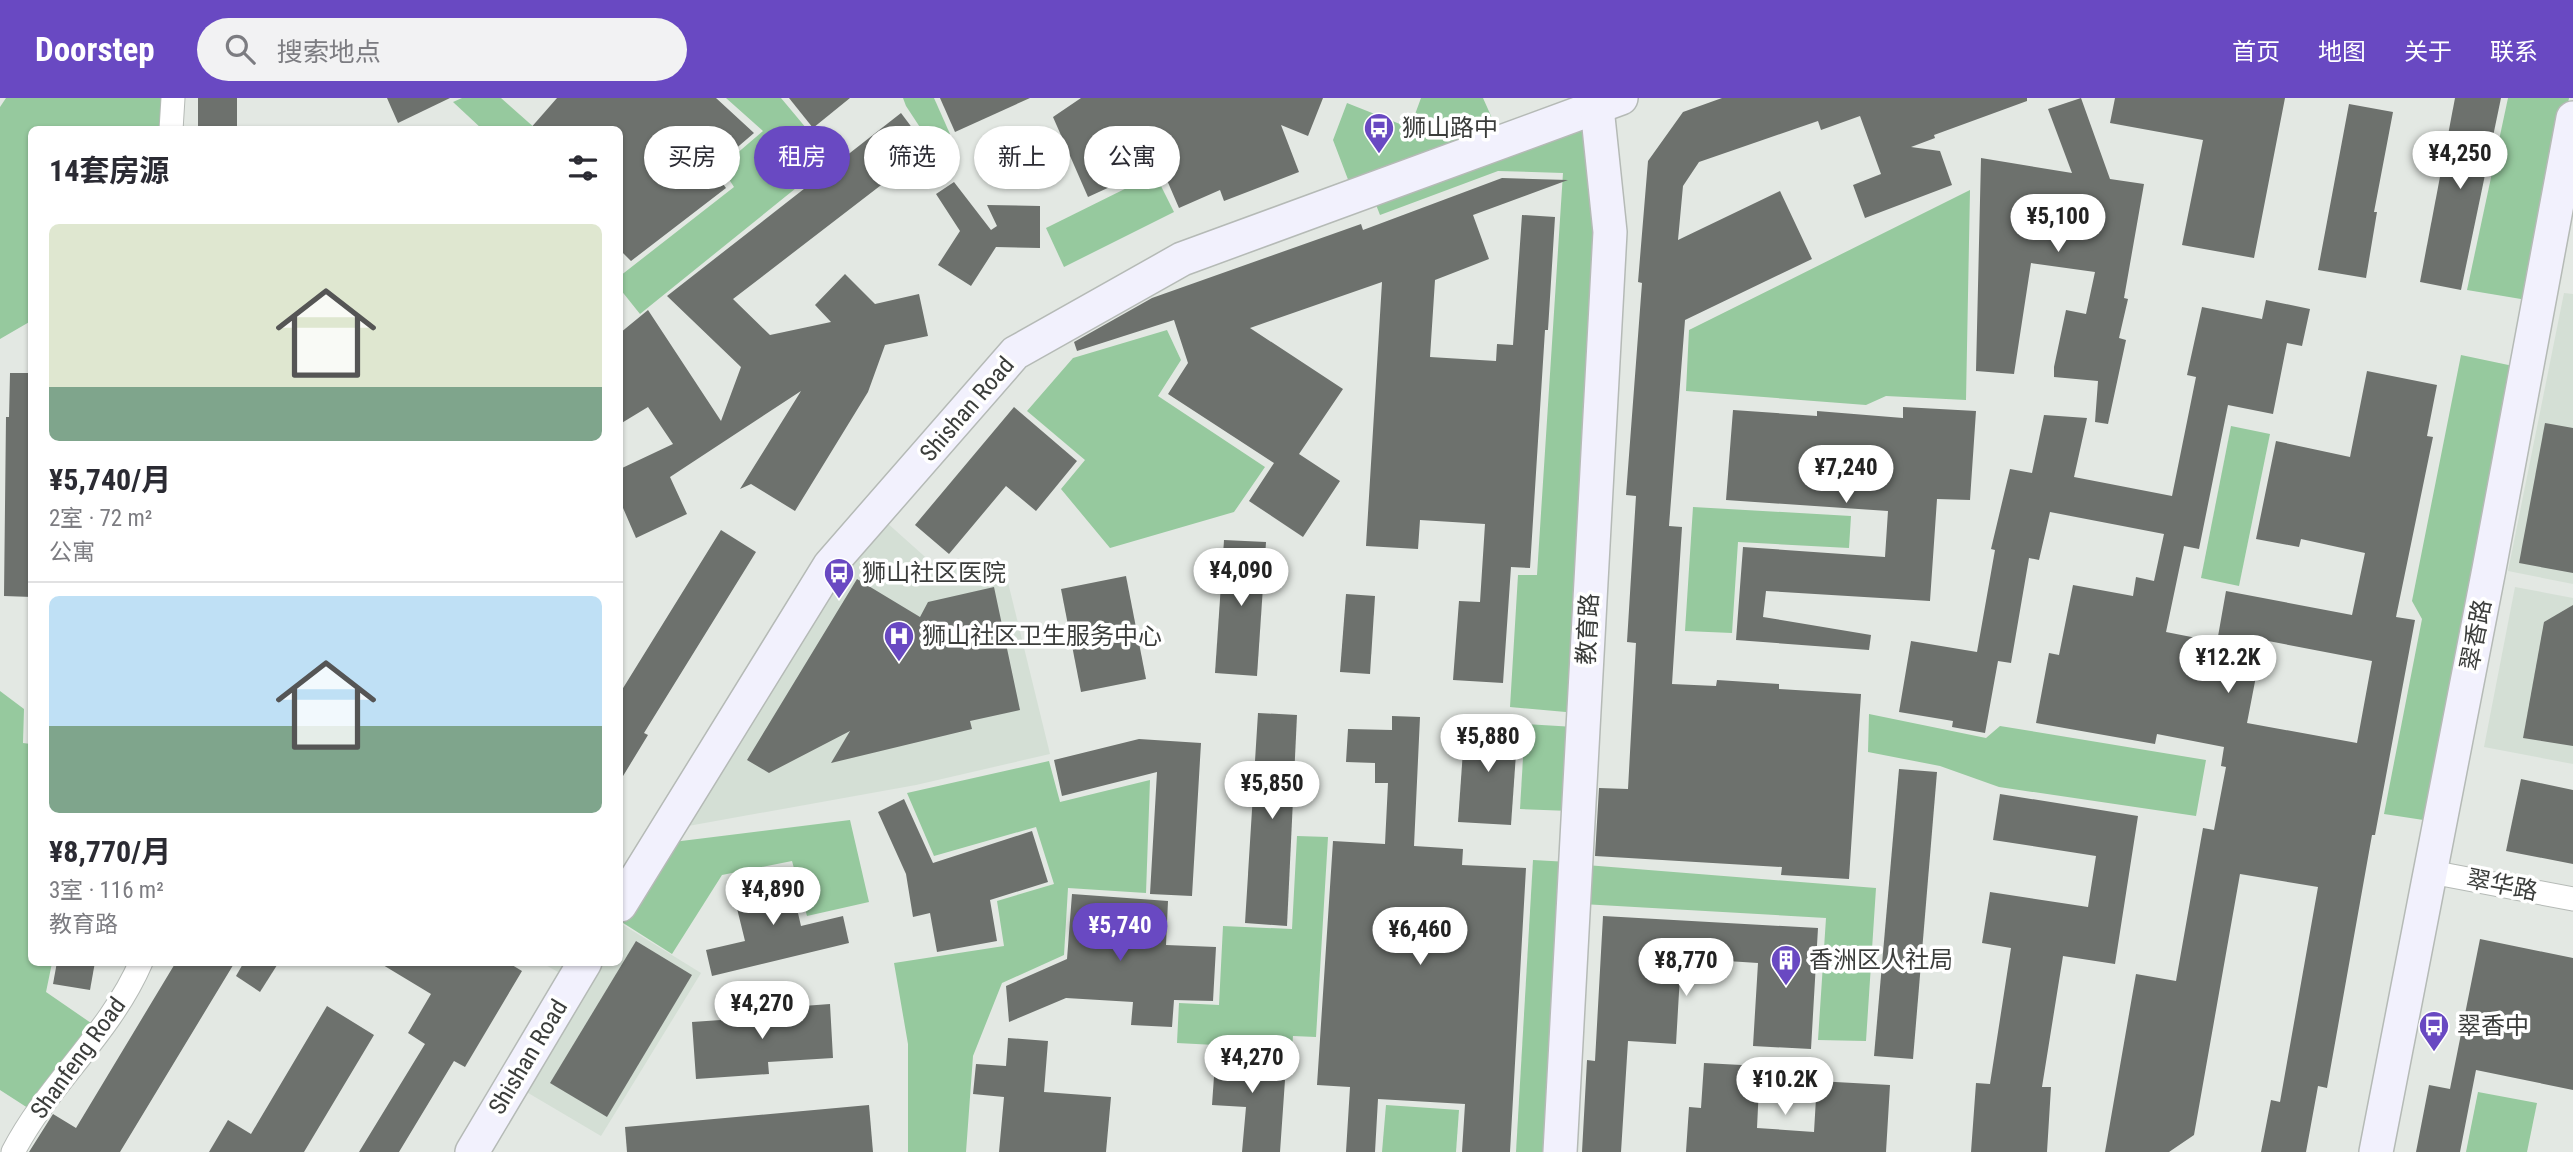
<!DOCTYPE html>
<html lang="zh">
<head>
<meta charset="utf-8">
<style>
  body { margin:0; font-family:"Roboto Condensed","Noto Sans SC",sans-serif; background:#f2f2f3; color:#2b2b33; height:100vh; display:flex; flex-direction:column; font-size:26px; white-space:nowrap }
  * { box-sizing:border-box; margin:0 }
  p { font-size:23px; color:#7c7c81 }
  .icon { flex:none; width:38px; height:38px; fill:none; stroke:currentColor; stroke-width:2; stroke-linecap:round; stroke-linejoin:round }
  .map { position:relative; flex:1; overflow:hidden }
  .drawer { position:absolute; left:28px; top:28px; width:595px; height:840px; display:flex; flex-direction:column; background:#fff; border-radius:10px; box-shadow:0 2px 5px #0004 }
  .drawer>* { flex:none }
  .hud { position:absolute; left:644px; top:28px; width:665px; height:63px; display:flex; gap:14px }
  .price { position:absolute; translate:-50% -60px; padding:0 16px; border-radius:24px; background:#fff; color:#222; font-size:23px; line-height:46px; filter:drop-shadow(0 2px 4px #0008) }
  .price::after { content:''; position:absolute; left:50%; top:42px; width:21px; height:16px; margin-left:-10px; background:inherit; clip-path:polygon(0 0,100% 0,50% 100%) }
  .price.current { background:#6949c2; color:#fff }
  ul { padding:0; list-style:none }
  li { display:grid; align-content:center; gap:14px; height:371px; padding:0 21px }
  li+li { border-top:2px solid #e1e1e2 }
  li span { display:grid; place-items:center; height:217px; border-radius:10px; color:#555 }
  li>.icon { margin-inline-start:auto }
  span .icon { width:126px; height:126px; fill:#fffc; stroke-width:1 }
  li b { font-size:30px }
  h2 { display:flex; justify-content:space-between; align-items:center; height:84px; padding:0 21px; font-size:30px }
  .pill { padding:0 24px; border-radius:32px; background:#fff; box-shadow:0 2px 5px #0004; font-size:24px; line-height:63px }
  .pill.current { background:#6949c2; color:#fff }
  header { display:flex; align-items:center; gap:42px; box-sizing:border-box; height:98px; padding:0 35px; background:#6949c2; color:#fff }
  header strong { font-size:33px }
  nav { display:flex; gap:38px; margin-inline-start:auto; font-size:24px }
  .search { width:490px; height:63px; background:#f2f2f3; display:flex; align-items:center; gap:18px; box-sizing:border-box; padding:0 24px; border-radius:38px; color:#7c7c81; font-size:26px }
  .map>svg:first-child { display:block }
</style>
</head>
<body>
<header>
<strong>Doorstep</strong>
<div class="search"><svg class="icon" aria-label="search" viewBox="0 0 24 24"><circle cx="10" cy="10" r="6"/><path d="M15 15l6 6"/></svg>搜索地点</div>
<nav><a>首页</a><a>地图</a><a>关于</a><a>联系</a></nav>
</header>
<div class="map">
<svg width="2573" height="1054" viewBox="0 0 2573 1054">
  <rect width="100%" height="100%" fill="#e3e8e3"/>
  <!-- built -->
  <g fill="#d4dfd5">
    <path d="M 2564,195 L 2573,196 L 2573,486 L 2508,473 Z"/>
    <path d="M 876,415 L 942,474 L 1003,464 L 1050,656 L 916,687 L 666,732 Z"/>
    <path d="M 2515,489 L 2573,500 L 2573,666 L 2484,649 Z"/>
    <path d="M 620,825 L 701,875 L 601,1038 L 513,986 L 574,883 L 542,865 L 620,864 Z"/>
  </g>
  <!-- green -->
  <g fill="#96c99e">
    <path d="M 6,0 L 164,0 L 162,31 L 32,32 L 31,223 L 0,241 L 0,9 Z"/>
    <path d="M 462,0 L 501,0 L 536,31 L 482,31 L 453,4 Z"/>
    <path d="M 726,0 L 781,0 L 832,61 L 640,216 L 620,191 L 620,178 L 734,89 L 721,69 L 763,33 Z"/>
    <path d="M 903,0 L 934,0 L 950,36 L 931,46 L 906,8 Z"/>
    <path d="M 1421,0 L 1483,0 L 1500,38 L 1352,92 L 1333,42 L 1347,5 L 1410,30 Z"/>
    <path d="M 2508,0 L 2569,0 L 2533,203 L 2467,192 Z"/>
    <path d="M 1593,16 L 1603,132 L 1577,615 L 1510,609 L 1518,477 L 1537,477 L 1563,75 L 1498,73 L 1380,117 L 1373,99 Z"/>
    <path d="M 1155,76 L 1174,114 L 1064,169 L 1046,130 Z"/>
    <path d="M 1970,92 L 1966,302 L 1886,298 L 1866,307 L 1686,293 L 1689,232 Z"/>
    <path d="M 1167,232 L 1181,262 L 1158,298 L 1265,369 L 1234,414 L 1110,450 L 1061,391 L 1085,362 L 1027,313 L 1073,260 Z"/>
    <path d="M 2461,257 L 2518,269 L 2430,723 L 2384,716 L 2422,521 L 2412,503 Z"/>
    <path d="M 2231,328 L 2270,336 L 2239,488 L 2201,480 Z"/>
    <path d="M 1693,409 L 1851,418 L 1849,450 L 1738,444 L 1732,535 L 1685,533 Z"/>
    <path d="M 0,593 L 24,611 L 23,645 L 31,646 L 32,864 L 52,865 L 46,894 L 91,925 L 31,1012 L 0,992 Z"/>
    <path d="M 1869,616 L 1986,640 L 2000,628 L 2206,662 L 2196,718 L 1999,689 L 1940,668 L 1868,654 Z"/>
    <path d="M 1525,626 L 1575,629 L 1570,713 L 1520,711 Z"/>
    <path d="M 1049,663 L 1060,704 L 1150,682 L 1146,795 L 1068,790 L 1064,857 L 1002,885 L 973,958 L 966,1054 L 908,1054 L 908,946 L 894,865 L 1004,848 L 997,803 L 1054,786 L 1036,729 L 934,758 L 907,695 Z"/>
    <path d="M 850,722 L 869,804 L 807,818 L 792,763 L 722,777 L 672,856 L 620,823 L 665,745 Z"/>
    <path d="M 1297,738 L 1328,739 L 1316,939 L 1293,938 L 1292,951 L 1177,945 L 1179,905 L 1219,907 L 1223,828 L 1292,831 Z"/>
    <path d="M 1533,762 L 1569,764 L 1552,1054 L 1516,1054 Z"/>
    <path d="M 1586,767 L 1876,790 L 1866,943 L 1818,942 L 1826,820 L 1582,806 Z"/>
    <path d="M 2478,994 L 2537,1005 L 2527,1054 L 2466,1054 Z"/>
    <path d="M 1386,1007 L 1459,1012 L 1456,1054 L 1382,1054 Z"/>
  </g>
  <!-- building -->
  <g fill="#6d716d" fill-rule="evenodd">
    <rect x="198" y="0" width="39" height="32"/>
    <path d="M 387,0 L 450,0 L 398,25 Z"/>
    <path d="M 557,0 L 716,0 L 754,35 L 712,71 L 726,90 L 631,163 L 620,152 L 620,32 L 529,32 Z"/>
    <path d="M 789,0 L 850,0 L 813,30 Z"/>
    <path d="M 940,0 L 1030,0 L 955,34 Z"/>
    <path d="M 1081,0 L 1323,0 L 1308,38 L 1281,27 L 1299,74 L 1224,103 L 1220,92 L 1179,110 L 1160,66 L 1088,99 L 1053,19 Z"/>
    <path d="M 1722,0 L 2027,0 L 2027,3 L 1934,37 L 1935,40 L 1911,49 L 1940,53 L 1952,87 L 1865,120 L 1853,87 L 1881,76 L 1860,18 L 1821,32 L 1818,23 L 1699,64 L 1683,88 L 1678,142 L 1780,93 L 1812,161 L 1685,222 L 1669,428 L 1682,429 L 1672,586 L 1716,588 L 1717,582 L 1779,586 L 1779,591 L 1861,596 L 1849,781 L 1781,777 L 1782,769 L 1595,758 L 1599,690 L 1628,691 L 1636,545 L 1627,544 L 1636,398 L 1626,397 L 1642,185 L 1638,184 L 1648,63 L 1683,14 Z"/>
    <path d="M 2081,0 L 2110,81 L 2144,86 L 2124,200 L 2128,201 L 2119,240 L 2126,242 L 2108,326 L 2095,324 L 2098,283 L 2054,279 L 2054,269 L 2066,212 L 2086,216 L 2095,174 L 2031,165 L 2014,276 L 1976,273 L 1981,60 L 2072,75 L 2048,11 Z"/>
    <path d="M 2115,0 L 2285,0 L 2254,160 L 2182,147 L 2203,42 L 2110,25 Z"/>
    <path d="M 2455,0 L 2501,0 L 2461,192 L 2420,184 Z"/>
    <path d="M 2349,6 L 2393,14 L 2374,114 L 2377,114 L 2366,180 L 2318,172 Z"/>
    <path d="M 901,15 L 928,51 L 733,201 L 770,237 L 831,224 L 815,207 L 845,176 L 875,206 L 919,196 L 928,238 L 885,247 L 868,294 L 795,413 L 751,386 L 740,391 L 801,293 L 670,379 L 687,416 L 636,440 L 620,403 L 620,371 L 673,346 L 648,309 L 620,326 L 620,235 L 648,212 L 721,323 L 741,269 L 667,198 Z"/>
    <path d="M 1502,80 L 1568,82 L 1473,117 L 1489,161 L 1435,182 L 1430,259 L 1496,263 L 1497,246 L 1513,247 L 1522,117 L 1555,119 L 1548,232 L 1545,232 L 1530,470 L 1511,469 L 1503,585 L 1453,582 L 1459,503 L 1480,504 L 1485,426 L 1420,422 L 1418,451 L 1366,448 L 1382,184 L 1250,230 L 1343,291 L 1299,356 L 1340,383 L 1303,439 L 1249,403 L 1274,365 L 1168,296 L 1188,265 L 1174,222 L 1077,253 L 1074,244 L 1152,200 L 1361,126 L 1363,132 Z"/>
    <path d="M 954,84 L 991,132 L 997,128 L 987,107 L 1040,108 L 1040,150 L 996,149 L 971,188 L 938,167 L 960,133 L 936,96 Z"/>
    <path d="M 2266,202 L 2310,211 L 2302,248 L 2287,245 L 2273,316 L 2228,307 L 2199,451 L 2184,448 L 2166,534 L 2217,544 L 2226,493 L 2352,517 L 2365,455 L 2301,441 L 2299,449 L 2256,441 L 2276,343 L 2350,359 L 2367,273 L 2437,287 L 2427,338 L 2433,339 L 2396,519 L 2415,522 L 2375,737 L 2372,737 L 2327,990 L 2318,988 L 2306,1054 L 2261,1054 L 2271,1002 L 2280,1004 L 2318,789 L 2240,776 L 2194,1037 L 2169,1054 L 2105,1054 L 2136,876 L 2176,883 L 2203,730 L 2214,732 L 2226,669 L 2221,668 L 2224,649 L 2157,636 L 2155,646 L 2036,625 L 2049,555 L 2059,557 L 2073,487 L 2133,498 L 2136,479 L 2154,483 L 2164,436 L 2050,414 L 2039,462 L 2029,460 L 2011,565 L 1998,563 L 1985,635 L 1952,629 L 1953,623 L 1899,614 L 1911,543 L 1977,554 L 1995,452 L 1991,451 L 2010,371 L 2032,375 L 2044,317 L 2087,320 L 2074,379 L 2172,398 L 2196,279 L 2187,277 L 2202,209 L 2262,221 ZM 2263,542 L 2372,563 L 2357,645 L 2247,625 Z"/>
    <path d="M 10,275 L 32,275 L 32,499 L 4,498 L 6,319 L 9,319 Z"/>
    <path d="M 1014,309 L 1077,363 L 1036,413 L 1006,388 L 949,456 L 915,427 Z"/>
    <path d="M 1903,309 L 1976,313 L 1970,402 L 1937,401 L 1930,503 L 1766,493 L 1763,519 L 1871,537 L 1869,552 L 1736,542 L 1743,449 L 1885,459 L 1888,413 L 1726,402 L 1733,312 L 1817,318 L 1817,313 L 1903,320 Z"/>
    <path d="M 2545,325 L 2573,330 L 2573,475 L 2519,465 Z"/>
    <path d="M 721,432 L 756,454 L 644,635 L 648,637 L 620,683 L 620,595 Z"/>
    <path d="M 1224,442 L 1266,444 L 1257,578 L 1215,575 Z"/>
    <path d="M 1126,478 L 1146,581 L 1081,594 L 1061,491 Z"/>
    <path d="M 857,481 L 920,519 L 928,504 L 994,489 L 1020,612 L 970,623 L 972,631 L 831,665 L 850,633 L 769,675 L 747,662 Z"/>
    <path d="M 1346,496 L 1375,498 L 1370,576 L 1340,574 Z"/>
    <path d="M 2573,507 L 2573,648 L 2523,640 L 2544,524 Z"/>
    <path d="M 1258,615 L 1297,617 L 1287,828 L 1245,825 Z"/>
    <path d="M 1392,618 L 1420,619 L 1414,748 L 1463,751 L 1462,767 L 1526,770 L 1510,1054 L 1462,1054 L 1465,1006 L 1378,1001 L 1375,1054 L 1346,1054 L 1350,989 L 1317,987 L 1333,743 L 1385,746 L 1388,685 L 1375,685 L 1375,665 L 1346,664 L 1348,631 L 1392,632 Z"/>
    <path d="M 1465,624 L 1518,627 L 1511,727 L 1458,724 Z"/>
    <path d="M 1139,641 L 1201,645 L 1192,798 L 1150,796 L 1157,674 L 1062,698 L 1054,662 Z"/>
    <path d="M 1899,671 L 1937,674 L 1913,961 L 1874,958 Z"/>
    <path d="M 2521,681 L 2573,692 L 2573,766 L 2506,753 Z"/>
    <path d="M 2000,696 L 2138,718 L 2115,866 L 2063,858 L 2042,989 L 2051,989 L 2047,1054 L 1971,1054 L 1976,985 L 1990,986 L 2011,850 L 1982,845 L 1990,794 L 2088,809 L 2096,758 L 1993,742 Z"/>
    <path d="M 904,701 L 933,765 L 1032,733 L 1048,784 L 990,802 L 997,843 L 937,854 L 930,815 L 913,819 L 906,776 L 878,714 Z"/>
    <path d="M 788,772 L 801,828 L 843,818 L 849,845 L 712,878 L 706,852 L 745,843 L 731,786 Z"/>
    <path d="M 1072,796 L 1168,803 L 1166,847 L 1216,849 L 1213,903 L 1174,902 L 1172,929 L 1131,927 L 1133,904 L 1066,900 L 1009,924 L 1006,888 L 1067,861 Z"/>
    <path d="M 1603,818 L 1818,830 L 1811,951 L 1753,948 L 1758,865 L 1681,860 L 1676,946 L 1628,943 L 1621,1054 L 1582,1054 L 1587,962 L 1595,963 Z"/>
    <path d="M 2480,841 L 2573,860 L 2573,992 L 2476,972 L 2460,1054 L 2416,1054 L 2429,987 L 2450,991 Z"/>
    <path d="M 636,843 L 692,877 L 607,1019 L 550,985 Z"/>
    <path d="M 57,864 L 95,864 L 90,892 L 53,886 Z"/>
    <path d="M 176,864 L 235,864 L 120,1054 L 29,1054 L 53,1016 L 76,1030 Z"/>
    <path d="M 244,864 L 279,864 L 260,894 L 236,878 Z"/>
    <path d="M 378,864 L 507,864 L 522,873 L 465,969 L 454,963 L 399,1054 L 359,1054 L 425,946 L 408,935 L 431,896 Z"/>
    <path d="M 830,906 L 833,960 L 768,964 L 769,976 L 696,981 L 692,924 L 764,919 L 763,911 Z"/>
    <path d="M 327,908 L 374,937 L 304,1054 L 209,1054 L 228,1022 L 251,1036 Z"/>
    <path d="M 1008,940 L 1048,943 L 1044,994 L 1111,999 L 1106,1054 L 999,1054 L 1004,999 L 973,996 L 976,966 L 1006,968 Z"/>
    <path d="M 1216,950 L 1280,955 L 1279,982 L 1285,982 L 1280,1054 L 1242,1054 L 1246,1009 L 1212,1007 Z"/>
    <path d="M 1704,965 L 1760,968 L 1757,1030 L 1814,1034 L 1817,983 L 1890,987 L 1886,1054 L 1686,1054 L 1689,1009 L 1701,1010 Z"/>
    <path d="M 869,1007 L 873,1054 L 627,1054 L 625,1029 Z"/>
  </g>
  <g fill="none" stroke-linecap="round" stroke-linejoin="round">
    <!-- street casing -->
    <g stroke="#b5bab6" stroke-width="25">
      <g id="street">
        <path d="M 171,32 L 173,0"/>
        <path d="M 2431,774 L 2573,801"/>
        <path d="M 13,1054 C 48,986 110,936 141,864"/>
      </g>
    </g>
    <!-- secondary casing -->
    <g stroke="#b5bab6" stroke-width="36">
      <g id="secondary">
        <path d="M 620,807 L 830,467 L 1015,255 L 1182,161 L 1621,0"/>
        <path d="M 472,1054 L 585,864"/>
        <path d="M 1560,1054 L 1610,134 L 1596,0"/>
        <path d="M 2376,1054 L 2489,471 L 2573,20"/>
      </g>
    </g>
    <!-- street -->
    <use href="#street" stroke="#fff" stroke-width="23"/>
    <!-- secondary -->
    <use href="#secondary" stroke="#f2f1fd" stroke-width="33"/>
  </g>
  <!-- icons -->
  <defs>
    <g id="bus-pin" transform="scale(1.575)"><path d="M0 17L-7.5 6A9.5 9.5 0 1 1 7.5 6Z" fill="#6949c2" stroke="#fff"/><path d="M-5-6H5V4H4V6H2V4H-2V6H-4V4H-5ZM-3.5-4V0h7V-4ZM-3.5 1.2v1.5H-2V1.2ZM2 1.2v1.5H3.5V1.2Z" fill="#fff"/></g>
    <g id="hospital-pin" transform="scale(1.575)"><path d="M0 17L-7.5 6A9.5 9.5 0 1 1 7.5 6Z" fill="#6949c2" stroke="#fff"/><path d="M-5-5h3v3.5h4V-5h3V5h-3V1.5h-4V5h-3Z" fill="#fff"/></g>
    <g id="building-pin" transform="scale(1.575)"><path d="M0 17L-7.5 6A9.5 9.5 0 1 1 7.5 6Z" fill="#6949c2" stroke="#fff"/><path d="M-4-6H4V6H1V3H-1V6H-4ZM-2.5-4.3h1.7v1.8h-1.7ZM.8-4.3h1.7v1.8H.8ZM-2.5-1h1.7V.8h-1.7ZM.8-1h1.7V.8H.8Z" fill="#fff"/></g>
  </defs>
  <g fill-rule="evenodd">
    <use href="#bus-pin" x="1379" y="30"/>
    <use href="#bus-pin" x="839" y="475"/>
    <use href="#hospital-pin" x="899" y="538"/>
    <use href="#building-pin" x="1786" y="862"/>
    <use href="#bus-pin" x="2434" y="928"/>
  </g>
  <g text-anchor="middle" stroke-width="7" stroke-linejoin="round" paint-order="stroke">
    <!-- poi labels -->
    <g font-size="24" fill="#3b3d3b" stroke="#fff" text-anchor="start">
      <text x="1402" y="38">狮山路中</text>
      <text x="862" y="483">狮山社区医院</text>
      <text x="922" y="546">狮山社区卫生服务中心</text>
      <text x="1809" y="870">香洲区人社局</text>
      <text x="2457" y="936">翠香中</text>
    </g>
    <!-- street labels -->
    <g font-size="24" fill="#3b3d3b" stroke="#fff">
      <text transform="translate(967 311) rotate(-49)" y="8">Shishan Road</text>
      <text transform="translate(1588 531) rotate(-87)" y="8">教育路</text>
      <text transform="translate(2476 537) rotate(-79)" y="8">翠香路</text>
      <text transform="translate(2502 787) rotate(11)" y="8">翠华路</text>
      <text transform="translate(528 959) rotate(-59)" y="8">Shishan Road</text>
      <text transform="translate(78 960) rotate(-54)" y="8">Shanfeng Road</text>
    </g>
  </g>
</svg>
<b class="price" style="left:2460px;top:93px">¥4,250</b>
<b class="price" style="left:2058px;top:156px">¥5,100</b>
<b class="price" style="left:1846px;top:407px">¥7,240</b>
<b class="price" style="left:1241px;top:510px">¥4,090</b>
<b class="price" style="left:2228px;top:597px">¥12.2K</b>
<b class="price" style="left:1488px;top:676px">¥5,880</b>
<b class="price" style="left:1272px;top:723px">¥5,850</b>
<b class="price" style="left:773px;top:829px">¥4,890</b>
<b class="price current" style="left:1120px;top:865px">¥5,740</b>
<b class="price" style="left:1420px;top:869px">¥6,460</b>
<b class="price" style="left:1686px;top:900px">¥8,770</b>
<b class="price" style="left:762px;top:943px">¥4,270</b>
<b class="price" style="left:1252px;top:997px">¥4,270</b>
<b class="price" style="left:1785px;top:1019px">¥10.2K</b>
<div class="hud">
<a class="pill">买房</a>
<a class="pill current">租房</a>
<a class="pill">筛选</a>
<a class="pill">新上</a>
<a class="pill">公寓</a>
</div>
<section class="drawer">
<h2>14套房源<svg class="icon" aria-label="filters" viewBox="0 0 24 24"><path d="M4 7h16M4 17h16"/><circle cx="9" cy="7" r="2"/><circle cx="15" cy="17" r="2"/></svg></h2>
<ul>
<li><span style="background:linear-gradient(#dfe7d0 75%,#7fa58c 0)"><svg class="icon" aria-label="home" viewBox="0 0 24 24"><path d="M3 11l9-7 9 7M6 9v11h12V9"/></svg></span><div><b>¥5,740/月</b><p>2室 · 72 m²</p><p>公寓</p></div></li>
<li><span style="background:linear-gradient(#bfe0f5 60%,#7fa58c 0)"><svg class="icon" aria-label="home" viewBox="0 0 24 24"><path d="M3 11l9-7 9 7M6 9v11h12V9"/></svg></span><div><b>¥8,770/月</b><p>3室 · 116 m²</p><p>教育路</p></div></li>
</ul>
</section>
</div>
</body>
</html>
